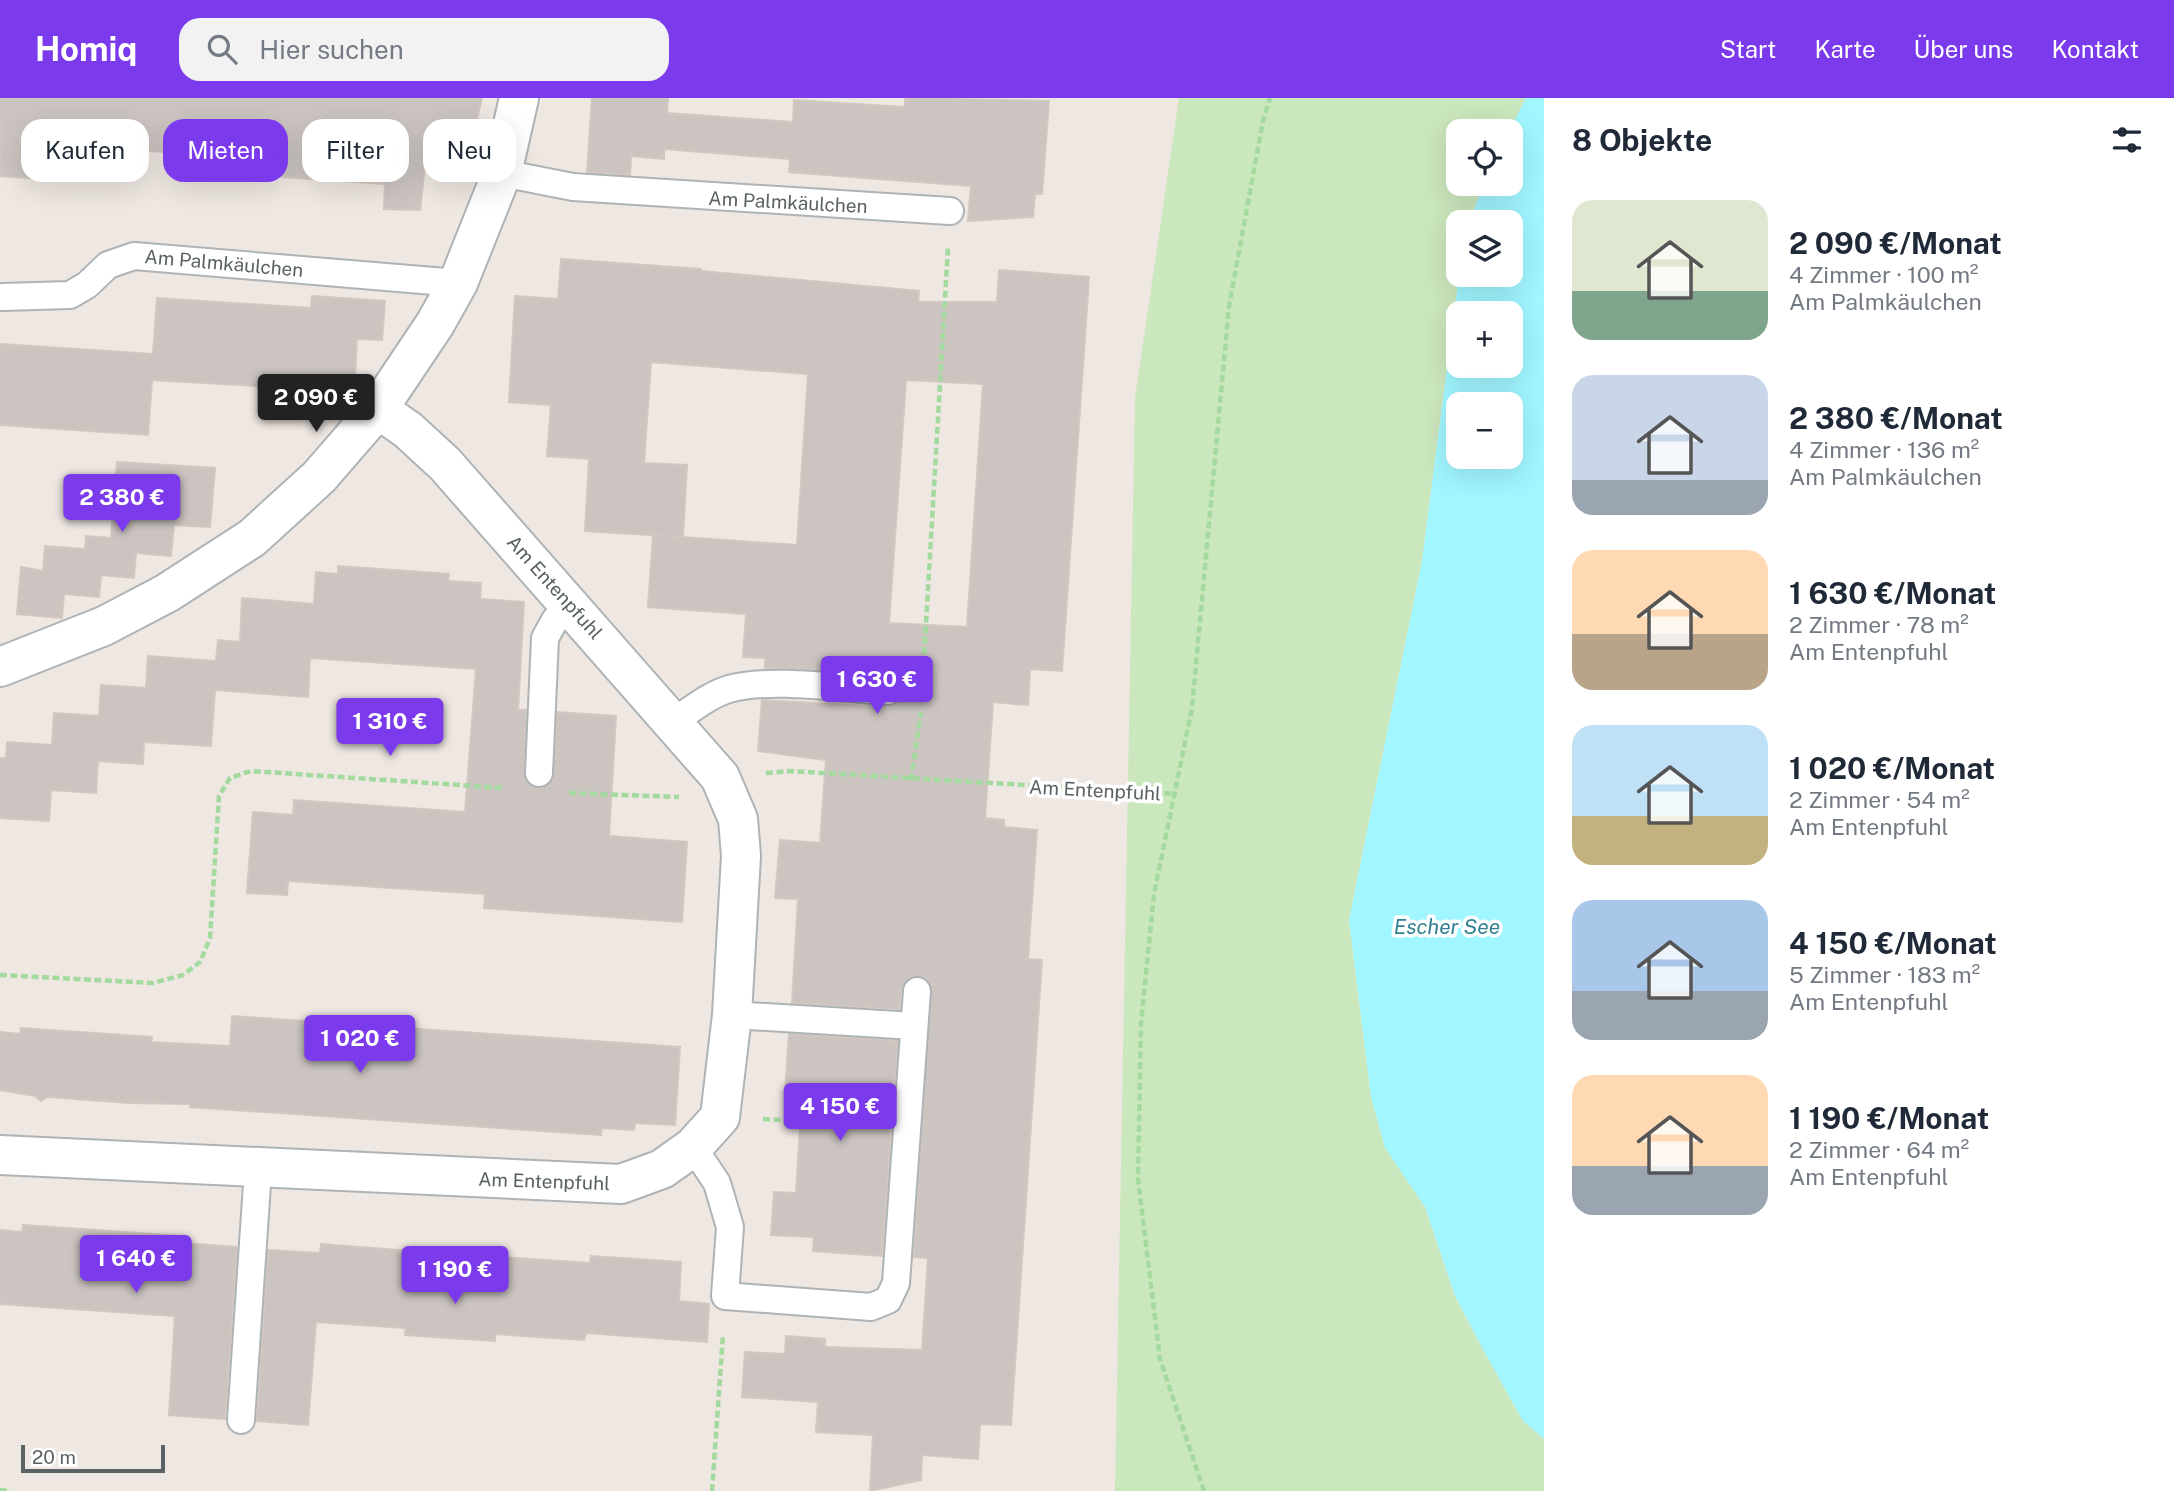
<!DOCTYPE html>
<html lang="de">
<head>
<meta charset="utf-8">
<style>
  body { margin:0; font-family:"Public Sans",sans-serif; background:#f2f2f3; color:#1f2937; height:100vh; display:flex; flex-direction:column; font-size:26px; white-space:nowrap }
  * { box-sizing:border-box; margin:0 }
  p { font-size:23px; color:#747a83 }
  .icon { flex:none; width:38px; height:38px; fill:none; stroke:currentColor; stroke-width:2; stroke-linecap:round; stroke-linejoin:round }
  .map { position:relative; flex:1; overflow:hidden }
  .side { display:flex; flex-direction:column; background:#fff; width:630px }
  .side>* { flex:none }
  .hud { position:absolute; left:21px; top:21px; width:665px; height:63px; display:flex; gap:14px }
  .fabs { position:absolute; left:1446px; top:21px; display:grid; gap:14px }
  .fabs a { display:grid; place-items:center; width:77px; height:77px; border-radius:14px; background:#fff; box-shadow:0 7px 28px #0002; font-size:35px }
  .scale { position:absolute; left:21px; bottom:18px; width:144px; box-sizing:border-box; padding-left:7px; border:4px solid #5a6264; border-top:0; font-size:19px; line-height:24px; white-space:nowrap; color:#5a6264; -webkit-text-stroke:5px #fff; paint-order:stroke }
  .price { position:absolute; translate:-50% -60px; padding:0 16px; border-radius:7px; background:#7c3aed; color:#fff; font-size:23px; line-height:46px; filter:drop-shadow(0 2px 4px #0008) }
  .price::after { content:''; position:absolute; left:50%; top:42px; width:21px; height:16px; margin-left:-10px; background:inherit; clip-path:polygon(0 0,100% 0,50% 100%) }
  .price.on { background:#222; color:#fff }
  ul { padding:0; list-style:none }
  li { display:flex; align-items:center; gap:21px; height:175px; padding:0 28px }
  li span { display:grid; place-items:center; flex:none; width:196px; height:140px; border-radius:21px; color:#555 }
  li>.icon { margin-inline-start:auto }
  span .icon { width:84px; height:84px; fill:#fffc; stroke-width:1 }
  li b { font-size:30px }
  h2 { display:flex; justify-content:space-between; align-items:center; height:84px; padding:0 28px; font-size:30px }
  .tag { padding:0 24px; border-radius:21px; background:#fff; box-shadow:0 7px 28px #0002; font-size:24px; line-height:63px }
  .tag.on { background:#7c3aed; color:#fff }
  header { display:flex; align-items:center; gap:42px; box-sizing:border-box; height:98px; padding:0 35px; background:#7c3aed; color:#fff }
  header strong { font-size:33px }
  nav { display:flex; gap:38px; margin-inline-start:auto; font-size:24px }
  .search { width:490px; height:63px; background:#f2f2f3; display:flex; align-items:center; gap:18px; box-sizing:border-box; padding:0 24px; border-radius:21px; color:#747a83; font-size:26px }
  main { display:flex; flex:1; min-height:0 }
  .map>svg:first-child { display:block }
</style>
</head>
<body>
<header>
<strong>Homiq</strong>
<div class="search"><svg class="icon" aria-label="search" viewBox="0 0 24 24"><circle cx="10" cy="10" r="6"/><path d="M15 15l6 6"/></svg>Hier suchen</div>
<nav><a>Start</a><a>Karte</a><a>Über uns</a><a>Kontakt</a></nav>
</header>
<main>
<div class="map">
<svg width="1544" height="1393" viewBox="0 0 1544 1393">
  <rect width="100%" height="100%" fill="#eee7e2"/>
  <!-- green -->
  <path fill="#cbe7bd" d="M 1179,0 L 1526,0 L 1509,33 L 1458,33 L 1458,86 L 1484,86 L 1469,124 L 1458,124 L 1459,177 L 1422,463 L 1349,822 L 1371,999 L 1385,1049 L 1425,1109 L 1455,1198 L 1485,1255 L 1523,1323 L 1544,1341 L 1544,1393 L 1115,1393 L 1135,300 Z"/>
  <!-- water -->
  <path fill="#a1f6ff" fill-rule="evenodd" d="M 1526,0 L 1544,0 L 1544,1341 L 1523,1323 L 1485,1255 L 1455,1198 L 1425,1109 L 1385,1050 L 1371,999 L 1349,822 L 1422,463 L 1459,177 L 1510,177 L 1510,124 L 1469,124 L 1484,86 L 1510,86 L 1509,33 ZM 1458,215 L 1510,215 L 1510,268 L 1458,268 ZM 1458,306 L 1510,306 L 1510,359 L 1458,359 Z"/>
  <!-- building -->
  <g fill="#cbc4c1" stroke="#d3c7c0" stroke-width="2" fill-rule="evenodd">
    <path d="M 0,0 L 482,0 L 473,38 L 429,34 L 420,112 L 384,111 L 385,86 L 269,78 L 270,61 L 43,46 L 41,81 L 0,78 Z"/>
    <path d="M 592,0 L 668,0 L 667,15 L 793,24 L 794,2 L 905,9 L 905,0 L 1049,3 L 1042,96 L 1035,96 L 1033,119 L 968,123 L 971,88 L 789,74 L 790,61 L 664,51 L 664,61 L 631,58 L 630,77 L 587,74 Z"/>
    <path d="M 561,161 L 701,171 L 701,173 L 919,193 L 918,204 L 997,204 L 999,172 L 1089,179 L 1062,573 L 1030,571 L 1028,607 L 993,604 L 985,720 L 1004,722 L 1004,729 L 1037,732 L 1028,861 L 1042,862 L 1011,1327 L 980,1326 L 978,1361 L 922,1357 L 921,1382 L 870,1393 L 873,1337 L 816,1334 L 818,1304 L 742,1299 L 745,1254 L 785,1256 L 786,1238 L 825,1241 L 825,1249 L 922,1252 L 928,1160 L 914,1159 L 931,887 L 925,880 L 910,879 L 901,891 L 900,911 L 792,905 L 798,801 L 775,800 L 780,742 L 820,745 L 826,662 L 758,653 L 762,602 L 888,609 L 901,602 L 902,587 L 889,577 L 765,570 L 765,560 L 743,559 L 746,516 L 648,509 L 653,437 L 797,447 L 808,276 L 651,264 L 644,365 L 687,367 L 683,439 L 585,433 L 589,361 L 547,358 L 551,307 L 509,304 L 515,198 L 558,201 ZM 906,282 L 983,286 L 967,529 L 889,525 Z"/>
    <path d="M 312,198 L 385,203 L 382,242 L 357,241 L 355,278 L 306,275 L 305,291 L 152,282 L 148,337 L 0,327 L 0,246 L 153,256 L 157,200 L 311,210 Z"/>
    <path d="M 117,364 L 215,370 L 210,429 L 174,427 L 171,458 L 136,455 L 134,480 L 101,477 L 99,499 L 64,496 L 62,520 L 17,516 L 21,469 L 43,473 L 45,448 L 85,451 L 86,438 L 111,440 Z"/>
    <path d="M 338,468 L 449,476 L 448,483 L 481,485 L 480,501 L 524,504 L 518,612 L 526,612 L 525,682 L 538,691 L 553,683 L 557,614 L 616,618 L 609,738 L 687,744 L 682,824 L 484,810 L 485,796 L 407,791 L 288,783 L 287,797 L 247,795 L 253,714 L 293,717 L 294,702 L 465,714 L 476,571 L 310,560 L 308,599 L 215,592 L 211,648 L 144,644 L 143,666 L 98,663 L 96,695 L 51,692 L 49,723 L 0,720 L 0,660 L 6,660 L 7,644 L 52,647 L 54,615 L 99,618 L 101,587 L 146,590 L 148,558 L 216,563 L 218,542 L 240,544 L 242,500 L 314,506 L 316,474 L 338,476 Z"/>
    <path d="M 232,918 L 680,949 L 675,1027 L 635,1025 L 634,1032 L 602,1030 L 601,1037 L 190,1009 L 190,1006 L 130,1005 L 48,999 L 41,1003 L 35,998 L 0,992 L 0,934 L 20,936 L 21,930 L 152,939 L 151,944 L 230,948 Z"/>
    <path d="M 789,936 L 898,943 L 882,1158 L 813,1153 L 814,1139 L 771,1137 L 774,1094 L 796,1095 L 802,997 L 785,995 Z"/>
    <path d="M 23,1127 L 181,1138 L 181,1145 L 237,1149 L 225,1321 L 169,1317 L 175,1218 L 0,1206 L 0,1132 L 22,1134 Z"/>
    <path d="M 321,1146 L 411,1153 L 411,1159 L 500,1166 L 501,1159 L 590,1165 L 591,1158 L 681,1164 L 679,1203 L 709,1206 L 707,1244 L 586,1235 L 584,1242 L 495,1236 L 495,1243 L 405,1237 L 406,1230 L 316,1224 L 308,1327 L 257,1323 L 268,1152 L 320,1155 Z"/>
  </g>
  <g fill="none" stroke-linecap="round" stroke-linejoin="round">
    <!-- lane casing -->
    <g stroke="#aeb4b6" stroke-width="30">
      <g id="lane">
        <path d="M 502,75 L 573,89 L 950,113"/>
        <path d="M 3,199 L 70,197 L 87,187 L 108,167 L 134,158 L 458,185"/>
        <path d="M 673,624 C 691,612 709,597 729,591 C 771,579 844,591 888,593"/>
        <path d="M 539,675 L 545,540 L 555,522 L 570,505"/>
        <path d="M 732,917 L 914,928"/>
        <path d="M 693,1049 L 717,1085 L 730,1129 L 725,1198 L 871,1209 L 888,1202 L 896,1185 L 917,893"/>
        <path d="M 241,1322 L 258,1072"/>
      </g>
    </g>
    <!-- street casing -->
    <g stroke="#aeb4b6" stroke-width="42">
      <g id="street">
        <path d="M 0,569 L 104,528 L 167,495 L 252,440 L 319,379 L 378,311 L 435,226 L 458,185 L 502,75 L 519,0"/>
        <path d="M 0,1057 L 621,1086 L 662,1071 L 693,1049 L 720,1019 L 732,917 L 741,758 L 738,721 L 720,679 L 445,366 L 408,332 L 378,311"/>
      </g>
    </g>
    <!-- path -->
    <g stroke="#a4da9f" stroke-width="4.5" stroke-dasharray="7 3.5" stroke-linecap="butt">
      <path d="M 923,577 L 948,149"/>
      <path d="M 766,675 L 791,673 L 1177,696"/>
      <path d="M 911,682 L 921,614"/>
      <path d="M 569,695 L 679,699"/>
      <path d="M 0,877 L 153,885 L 183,877 L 200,864 L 210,840 L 219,698 L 230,680 L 251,673 L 504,690"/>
      <path d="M 763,1021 L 870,1027"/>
      <path d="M 0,1392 L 11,1393"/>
      <path d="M 712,1393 L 723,1237"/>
      <path d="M 1204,1393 L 1160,1261 L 1138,1081 L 1141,925 L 1154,796 L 1192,610 L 1229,208 L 1263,23 L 1270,0"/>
    </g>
    <!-- lane -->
    <use href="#lane" stroke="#fff" stroke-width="26"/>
    <!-- street -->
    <use href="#street" stroke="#fff" stroke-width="38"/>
  </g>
  <g text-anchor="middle" stroke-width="7" stroke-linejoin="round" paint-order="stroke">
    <!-- street labels -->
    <g font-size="19" fill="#5a6264" stroke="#fff">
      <text transform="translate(788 104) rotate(3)" y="7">Am Palmkäulchen</text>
      <text transform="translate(224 165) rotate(5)" y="7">Am Palmkäulchen</text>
      <text transform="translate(555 489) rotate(48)" y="7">Am Entenpfuhl</text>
      <text transform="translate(1095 692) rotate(3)" y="7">Am Entenpfuhl</text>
      <text transform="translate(544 1083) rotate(2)" y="7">Am Entenpfuhl</text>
    </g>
    <!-- water labels -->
    <g font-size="21" font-style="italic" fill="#308092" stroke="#fff">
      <text x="1447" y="836">Escher See</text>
    </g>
  </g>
</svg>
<div class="fabs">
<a><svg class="icon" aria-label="locate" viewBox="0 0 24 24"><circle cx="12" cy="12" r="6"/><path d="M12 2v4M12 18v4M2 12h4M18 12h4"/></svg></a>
<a><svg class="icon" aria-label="layers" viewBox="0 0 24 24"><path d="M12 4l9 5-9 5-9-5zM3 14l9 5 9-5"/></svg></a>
<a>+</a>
<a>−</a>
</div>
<div class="scale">20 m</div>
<b class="price on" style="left:316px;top:336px">2 090 €</b>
<b class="price" style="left:122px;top:436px">2 380 €</b>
<b class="price" style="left:877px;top:618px">1 630 €</b>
<b class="price" style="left:390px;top:660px">1 310 €</b>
<b class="price" style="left:360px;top:977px">1 020 €</b>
<b class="price" style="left:840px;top:1045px">4 150 €</b>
<b class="price" style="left:136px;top:1197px">1 640 €</b>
<b class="price" style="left:455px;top:1208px">1 190 €</b>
<div class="hud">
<a class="tag">Kaufen</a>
<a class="tag on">Mieten</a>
<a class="tag">Filter</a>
<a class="tag">Neu</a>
</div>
</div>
<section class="side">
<h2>8 Objekte<svg class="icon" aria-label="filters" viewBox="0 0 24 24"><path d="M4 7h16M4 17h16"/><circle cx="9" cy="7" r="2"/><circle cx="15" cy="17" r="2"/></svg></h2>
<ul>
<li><span style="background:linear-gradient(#dfe7d0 65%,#7fa58c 0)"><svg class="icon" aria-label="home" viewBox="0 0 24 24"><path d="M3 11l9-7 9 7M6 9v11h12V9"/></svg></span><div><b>2 090 €/Monat</b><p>4 Zimmer · 100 m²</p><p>Am Palmkäulchen</p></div></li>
<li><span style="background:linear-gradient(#c9d6e8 75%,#9aa5b1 0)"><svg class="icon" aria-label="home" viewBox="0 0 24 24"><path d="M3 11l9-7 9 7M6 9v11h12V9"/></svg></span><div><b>2 380 €/Monat</b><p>4 Zimmer · 136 m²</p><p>Am Palmkäulchen</p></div></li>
<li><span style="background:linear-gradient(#ffd9b3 60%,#b9a48a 0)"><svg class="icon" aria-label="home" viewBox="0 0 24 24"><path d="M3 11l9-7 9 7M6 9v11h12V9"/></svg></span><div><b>1 630 €/Monat</b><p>2 Zimmer · 78 m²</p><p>Am Entenpfuhl</p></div></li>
<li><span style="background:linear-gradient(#bfe0f5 65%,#c2b280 0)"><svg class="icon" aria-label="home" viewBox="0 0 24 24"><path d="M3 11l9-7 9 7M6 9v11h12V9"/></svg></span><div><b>1 020 €/Monat</b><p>2 Zimmer · 54 m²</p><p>Am Entenpfuhl</p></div></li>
<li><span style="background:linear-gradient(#a9c7e8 65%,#9aa5b1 0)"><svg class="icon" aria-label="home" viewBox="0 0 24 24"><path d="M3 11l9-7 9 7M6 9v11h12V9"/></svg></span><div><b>4 150 €/Monat</b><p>5 Zimmer · 183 m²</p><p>Am Entenpfuhl</p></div></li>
<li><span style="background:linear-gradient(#ffd9b3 65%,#9aa5b1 0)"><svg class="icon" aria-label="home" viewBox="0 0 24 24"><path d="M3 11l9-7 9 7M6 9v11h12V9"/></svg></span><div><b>1 190 €/Monat</b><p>2 Zimmer · 64 m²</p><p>Am Entenpfuhl</p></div></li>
</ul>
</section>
</main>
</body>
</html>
